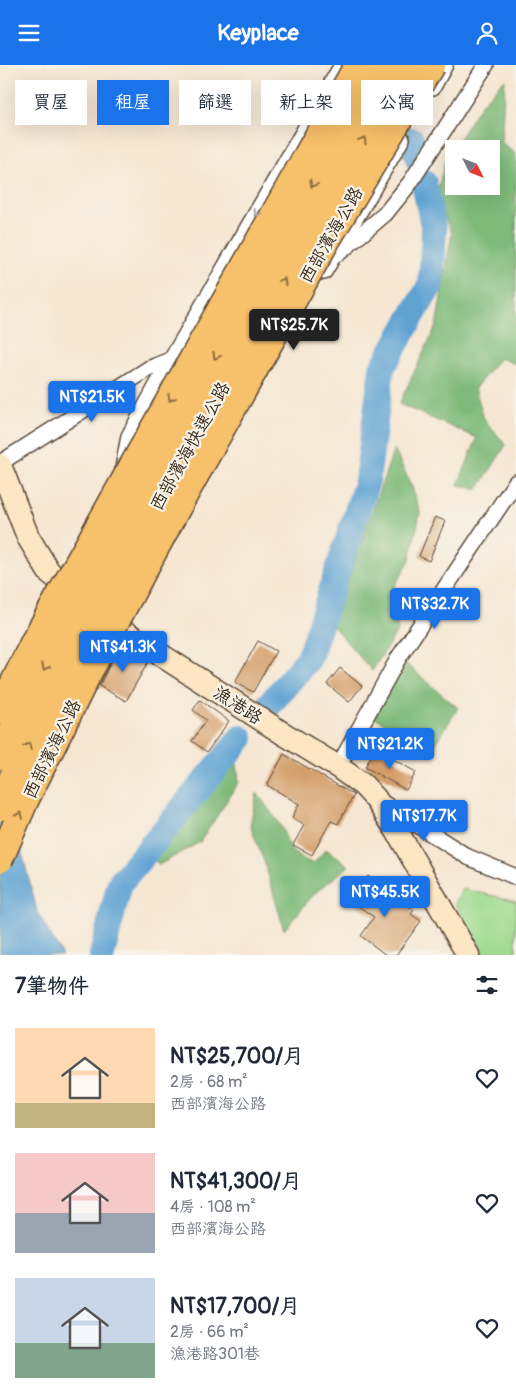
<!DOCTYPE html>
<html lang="zh-TW">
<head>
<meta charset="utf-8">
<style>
  body { margin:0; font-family:Pangolin,"LXGW WenKai TC",sans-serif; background:#f2f2f3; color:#1f2937; height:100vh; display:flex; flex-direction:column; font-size:19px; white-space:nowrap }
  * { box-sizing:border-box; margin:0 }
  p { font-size:16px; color:#747a83 }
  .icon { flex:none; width:28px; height:28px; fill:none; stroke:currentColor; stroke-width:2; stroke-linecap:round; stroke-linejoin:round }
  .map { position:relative; height:890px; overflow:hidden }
  .panel { display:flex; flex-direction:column; background:#fff; flex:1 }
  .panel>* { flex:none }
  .top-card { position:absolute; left:15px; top:15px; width:486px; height:45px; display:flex; gap:10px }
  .needle { width:32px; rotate:132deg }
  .tools { position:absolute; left:445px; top:75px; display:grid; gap:10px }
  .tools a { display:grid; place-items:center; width:55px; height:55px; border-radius:0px; background:#fff; box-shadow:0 5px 20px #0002; font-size:25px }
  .price { position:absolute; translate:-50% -42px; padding:0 11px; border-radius:5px; background:#1a73e8; color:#fff; font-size:16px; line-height:32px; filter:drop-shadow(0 1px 2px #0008) }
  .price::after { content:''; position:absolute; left:50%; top:30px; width:15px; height:11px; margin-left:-8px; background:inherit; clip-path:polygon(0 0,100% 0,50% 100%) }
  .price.selected { background:#222; color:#fff }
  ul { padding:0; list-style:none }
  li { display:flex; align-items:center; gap:15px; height:125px; padding:0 15px }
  li span { display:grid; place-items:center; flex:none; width:140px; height:100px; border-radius:0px; color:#555 }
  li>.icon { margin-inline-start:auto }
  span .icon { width:60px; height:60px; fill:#fffc; stroke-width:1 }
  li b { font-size:21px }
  h2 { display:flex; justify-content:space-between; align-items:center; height:60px; padding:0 15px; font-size:21px }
  .tag { padding:0 18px; border-radius:0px; background:#fff; box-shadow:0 5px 20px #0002; font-size:18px; line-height:45px }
  .tag.selected { background:#1a73e8; color:#fff }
  header { display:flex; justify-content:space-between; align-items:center; height:65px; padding:0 15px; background:#1a73e8; color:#fff; font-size:22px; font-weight:700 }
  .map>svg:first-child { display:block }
</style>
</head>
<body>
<header><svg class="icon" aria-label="menu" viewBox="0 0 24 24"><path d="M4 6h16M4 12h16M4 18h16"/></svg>Keyplace<svg class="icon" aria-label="person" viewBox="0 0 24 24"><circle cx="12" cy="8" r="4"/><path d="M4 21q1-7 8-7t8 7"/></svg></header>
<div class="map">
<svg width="516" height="890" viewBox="0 0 516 890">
  <rect width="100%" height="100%" fill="#f7f3e8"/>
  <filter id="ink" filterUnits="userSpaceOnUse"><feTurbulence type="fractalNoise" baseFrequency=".02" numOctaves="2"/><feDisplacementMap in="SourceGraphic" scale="10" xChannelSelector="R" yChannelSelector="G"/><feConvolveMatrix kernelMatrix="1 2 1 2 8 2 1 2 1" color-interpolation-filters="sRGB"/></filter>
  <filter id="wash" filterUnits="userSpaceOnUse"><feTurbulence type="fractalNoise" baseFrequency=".0096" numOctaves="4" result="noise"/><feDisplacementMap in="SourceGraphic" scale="20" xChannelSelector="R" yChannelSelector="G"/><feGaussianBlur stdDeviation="1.12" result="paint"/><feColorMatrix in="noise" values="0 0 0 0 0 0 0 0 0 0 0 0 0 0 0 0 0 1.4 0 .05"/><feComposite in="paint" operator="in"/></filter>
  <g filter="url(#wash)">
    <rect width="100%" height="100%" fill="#f6e6d2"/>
    <!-- green -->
    <path fill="#9eda8e" stroke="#6c8256" d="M 463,824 L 516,836 L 516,890 L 484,890 L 455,838 Z"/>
    <!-- forest -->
    <g fill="#7eba79" stroke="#5c724c" fill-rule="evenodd">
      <path d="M 505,14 L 501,78 L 516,89 L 516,299 L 500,293 L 475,323 L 484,354 L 506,380 L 478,424 L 458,420 L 477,373 L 399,339 L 436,261 L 452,168 L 436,133 L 445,96 L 481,39 ZM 454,84 L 491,84 L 491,121 L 454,121 Z"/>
      <path d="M 394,384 L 412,422 L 420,448 L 410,495 L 390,529 L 398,565 L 372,606 L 332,560 Z"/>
      <path d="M 404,597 L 458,643 L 433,683 L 415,677 L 373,651 Z"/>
      <path d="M 236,691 L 239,717 L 200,777 L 159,800 L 151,791 Z"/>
      <path d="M 257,728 L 281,761 L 292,787 L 313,799 L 326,784 L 349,801 L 315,828 L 284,865 L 265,799 L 250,760 Z"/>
    </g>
    <!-- water -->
    <path fill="#5ea3d3" stroke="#4c6678" d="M 0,703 L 38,849 L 62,890 L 0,890 Z"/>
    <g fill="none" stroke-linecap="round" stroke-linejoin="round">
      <!-- river -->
      <g stroke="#5ea3d3" stroke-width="26">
        <path d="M 412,75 L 418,94"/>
        <path d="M 269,640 L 309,593 L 367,416 L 382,303 L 431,219 L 434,165 L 424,118"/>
        <path d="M 102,890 L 120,818 L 241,673"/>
      </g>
    </g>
    <g id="blocks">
      <!-- building -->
      <g fill="#d49e69">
        <path d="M 435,452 L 445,456 L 429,496 L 419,491 Z"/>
        <path d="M 258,576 L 276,586 L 253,627 L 235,617 Z"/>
        <path d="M 120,580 L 148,597 L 126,636 L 99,621 Z"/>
        <path d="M 340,603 L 362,621 L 349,637 L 327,619 Z"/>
        <path d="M 200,635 L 229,656 L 207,687 L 192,676 L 206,655 L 193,645 Z"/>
        <path d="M 375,684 L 416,707 L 406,725 L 365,702 Z"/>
        <path d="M 284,689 L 354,730 L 338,759 L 331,756 L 312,790 L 293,780 L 304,760 L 292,753 L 299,739 L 267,720 Z"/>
        <path d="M 368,811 L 414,845 L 411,849 L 421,856 L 396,890 L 386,890 L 361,871 L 374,852 L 351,836 Z"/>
      </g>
    </g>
  </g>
  <g filter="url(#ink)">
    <use href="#blocks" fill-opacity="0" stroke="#574639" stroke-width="1"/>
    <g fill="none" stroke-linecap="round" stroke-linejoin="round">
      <!-- street casing -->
      <g stroke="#574639" stroke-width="18">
        <g id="street">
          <path d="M 433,22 L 445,0"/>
          <path d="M 339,188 L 385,149 L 410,118 L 486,0"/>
          <path d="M 324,207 L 402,74"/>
          <path d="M 0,398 L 148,304 L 171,295"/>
          <path d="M 123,403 L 129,371 L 171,295 L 342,0"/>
          <path d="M 338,702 L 399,592 L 516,417"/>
          <path d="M 383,738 L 468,792 L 516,812"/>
        </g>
      </g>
      <!-- secondary casing -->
      <g stroke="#574639" stroke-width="25">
        <path id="secondary" d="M 0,400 L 28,472 L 49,507 L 125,567 L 284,669 L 338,702 L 363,720 L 375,733 L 397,766 L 468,890"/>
      </g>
      <!-- street -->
      <use href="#street" stroke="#fff" stroke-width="15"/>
      <!-- secondary -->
      <use href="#secondary" stroke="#fce6c4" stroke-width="22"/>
      <!-- primary-bridge casing -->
      <g stroke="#574639" stroke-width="28" stroke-linecap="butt">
        <g id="primary-bridge">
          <path d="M 0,645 L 34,575 L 357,0"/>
          <path d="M 0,795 L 26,735 L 90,606 L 175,448 L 326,178 L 432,0"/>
        </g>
      </g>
      <!-- highway-bridge casing -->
      <g stroke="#574639" stroke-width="30" stroke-linecap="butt">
        <g id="highway-bridge">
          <path d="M 0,690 L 93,511 L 380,0"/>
          <path d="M 0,741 L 36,665 L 191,378 L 405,0"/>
        </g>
      </g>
      <!-- primary-bridge -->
      <use href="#primary-bridge" stroke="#f7c06b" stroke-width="25"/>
      <!-- highway-bridge -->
      <use href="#highway-bridge" stroke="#f7c06b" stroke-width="28"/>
    </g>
    <!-- one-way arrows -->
    <defs><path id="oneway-chevron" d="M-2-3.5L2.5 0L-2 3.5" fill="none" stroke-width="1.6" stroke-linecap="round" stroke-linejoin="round" transform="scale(1.25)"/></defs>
    <g stroke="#906e41">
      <use href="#oneway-chevron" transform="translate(363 75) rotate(-61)"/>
      <use href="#oneway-chevron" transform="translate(313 119) rotate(119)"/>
      <use href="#oneway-chevron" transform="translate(283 216) rotate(-60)"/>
      <use href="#oneway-chevron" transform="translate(216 291) rotate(119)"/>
      <use href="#oneway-chevron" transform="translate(171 333) rotate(119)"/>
      <use href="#oneway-chevron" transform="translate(45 602) rotate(117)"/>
      <use href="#oneway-chevron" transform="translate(28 681) rotate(-65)"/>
      <use href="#oneway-chevron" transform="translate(20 750) rotate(-66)"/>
    </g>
    <use stroke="#a79f9a" href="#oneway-chevron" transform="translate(257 148) rotate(120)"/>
  </g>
  <g text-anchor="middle" stroke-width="4.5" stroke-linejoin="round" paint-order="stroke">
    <!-- street labels -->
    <g font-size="18" fill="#3b2a1e" stroke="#f7f3e8">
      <text transform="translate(331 170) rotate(-60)" y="6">西部濱海公路</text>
      <text transform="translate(190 381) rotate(-61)" y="6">西部濱海快速公路</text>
      <text transform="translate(238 640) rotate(33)" y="6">漁港路</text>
      <text transform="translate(52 684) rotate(-64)" y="6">西部濱海公路</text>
    </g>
  </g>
</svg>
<div class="tools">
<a><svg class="needle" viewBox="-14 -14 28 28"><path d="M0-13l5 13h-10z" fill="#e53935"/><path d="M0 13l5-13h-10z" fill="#747a83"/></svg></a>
</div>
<b class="price selected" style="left:294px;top:286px">NT$25.7K</b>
<b class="price" style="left:92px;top:358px">NT$21.5K</b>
<b class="price" style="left:435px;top:565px">NT$32.7K</b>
<b class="price" style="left:123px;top:608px">NT$41.3K</b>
<b class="price" style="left:390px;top:705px">NT$21.2K</b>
<b class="price" style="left:424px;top:777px">NT$17.7K</b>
<b class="price" style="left:385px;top:853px">NT$45.5K</b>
<div class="top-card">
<a class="tag">買屋</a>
<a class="tag selected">租屋</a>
<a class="tag">篩選</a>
<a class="tag">新上架</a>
<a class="tag">公寓</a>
</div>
</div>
<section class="panel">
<h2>7筆物件<svg class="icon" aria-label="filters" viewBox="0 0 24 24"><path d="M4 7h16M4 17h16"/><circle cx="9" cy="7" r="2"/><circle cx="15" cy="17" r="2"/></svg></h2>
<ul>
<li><span style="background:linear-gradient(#ffd9b3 75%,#c2b280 0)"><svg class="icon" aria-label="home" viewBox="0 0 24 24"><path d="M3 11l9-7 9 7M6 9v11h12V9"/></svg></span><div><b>NT$25,700/月</b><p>2房 · 68 m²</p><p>西部濱海公路</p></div><svg class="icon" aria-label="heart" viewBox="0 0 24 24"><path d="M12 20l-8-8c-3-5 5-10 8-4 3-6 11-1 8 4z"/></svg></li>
<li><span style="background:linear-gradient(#f6c9c9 60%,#9aa5b1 0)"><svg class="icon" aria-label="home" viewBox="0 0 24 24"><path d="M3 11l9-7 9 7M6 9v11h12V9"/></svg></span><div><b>NT$41,300/月</b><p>4房 · 108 m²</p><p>西部濱海公路</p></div><svg class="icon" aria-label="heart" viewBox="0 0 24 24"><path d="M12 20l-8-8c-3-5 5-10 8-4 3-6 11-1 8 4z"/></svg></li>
<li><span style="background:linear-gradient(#c9d6e8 65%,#7fa58c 0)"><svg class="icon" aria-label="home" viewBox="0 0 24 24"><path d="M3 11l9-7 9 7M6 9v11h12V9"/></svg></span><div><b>NT$17,700/月</b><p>2房 · 66 m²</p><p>漁港路301巷</p></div><svg class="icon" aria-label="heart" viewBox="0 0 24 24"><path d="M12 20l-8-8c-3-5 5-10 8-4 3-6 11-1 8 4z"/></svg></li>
</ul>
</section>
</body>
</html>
